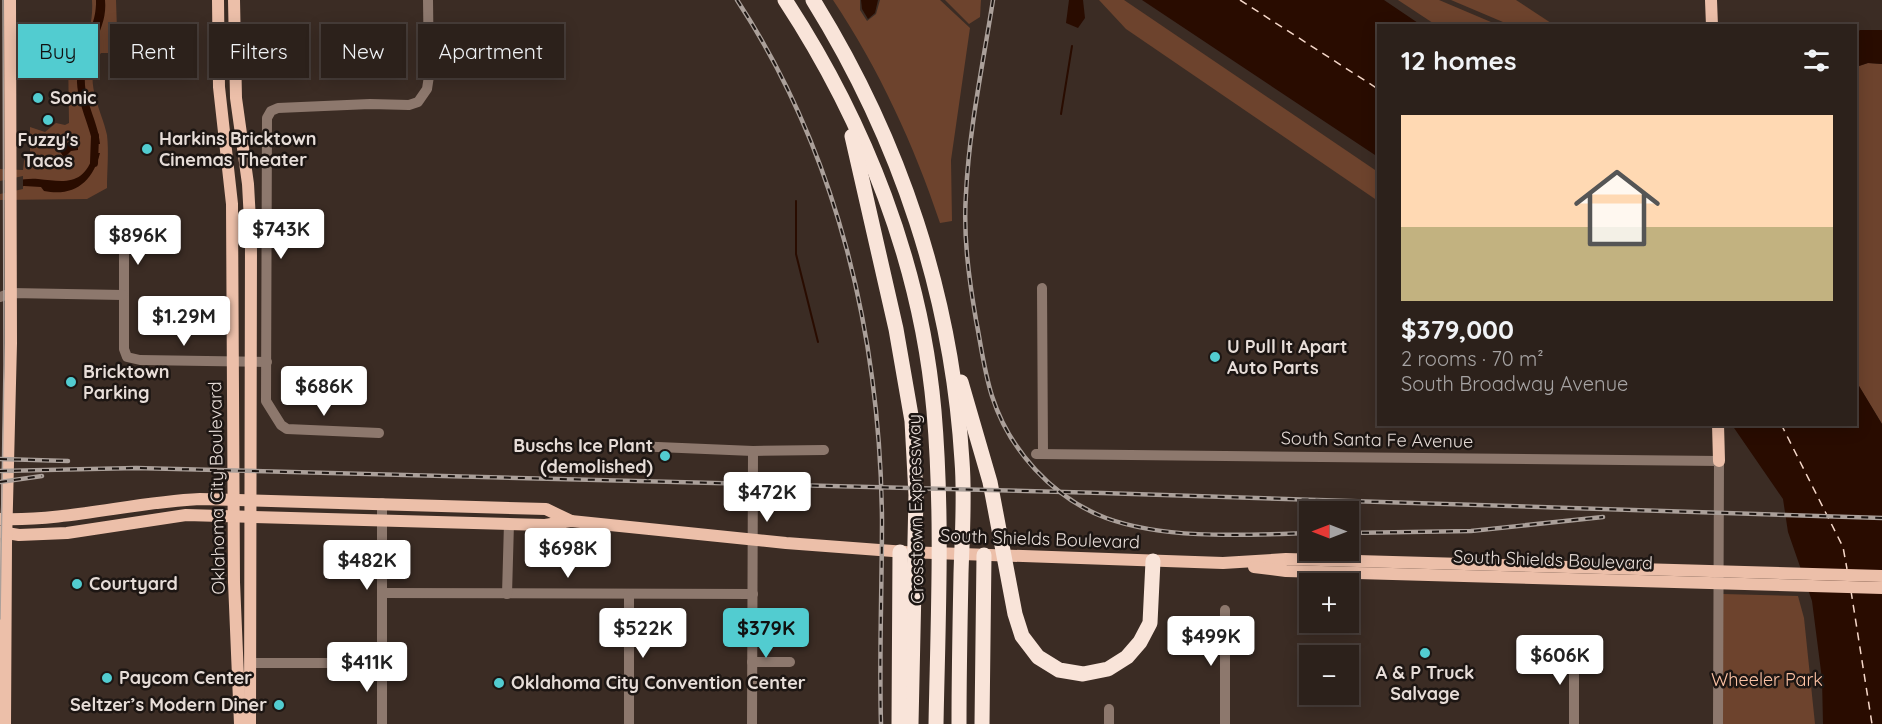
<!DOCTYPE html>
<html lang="en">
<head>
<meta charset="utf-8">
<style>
  body { margin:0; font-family:Quicksand,sans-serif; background:#382e28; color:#f1f3f6; height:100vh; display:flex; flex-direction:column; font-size:22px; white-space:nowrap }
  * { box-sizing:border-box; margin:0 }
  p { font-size:20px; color:#a6a3a3 }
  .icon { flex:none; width:33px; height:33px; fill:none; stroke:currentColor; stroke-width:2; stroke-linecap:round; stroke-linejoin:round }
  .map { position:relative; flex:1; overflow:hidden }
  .details { position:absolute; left:1377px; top:24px; width:480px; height:402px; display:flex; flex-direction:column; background:#2c211b; border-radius:0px; box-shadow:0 3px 15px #0003,0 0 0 2px #483e3a }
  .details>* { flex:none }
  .guide { position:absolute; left:18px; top:24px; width:570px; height:54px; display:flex; gap:12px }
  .needle { width:39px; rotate:270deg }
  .fabs { position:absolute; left:1299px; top:501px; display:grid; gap:12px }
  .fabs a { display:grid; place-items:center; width:60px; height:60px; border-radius:0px; background:#2c211b; box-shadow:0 3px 15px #0003,0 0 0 2px #483e3a; font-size:30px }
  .price { position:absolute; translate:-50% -51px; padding:0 14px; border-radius:6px; background:#fff; color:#222; font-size:20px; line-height:39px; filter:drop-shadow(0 2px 3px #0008) }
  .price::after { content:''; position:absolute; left:50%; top:36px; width:18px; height:14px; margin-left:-9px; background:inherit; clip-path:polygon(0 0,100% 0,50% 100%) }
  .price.on { background:#52ccd0; color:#111 }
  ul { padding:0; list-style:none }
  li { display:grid; align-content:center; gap:12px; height:318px; padding:0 24px }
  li+li { border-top:2px solid #483e3a }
  li span { display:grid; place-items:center; height:186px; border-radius:0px; color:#555 }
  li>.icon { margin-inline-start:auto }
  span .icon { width:108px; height:108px; fill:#fffc; stroke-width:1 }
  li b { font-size:26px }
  h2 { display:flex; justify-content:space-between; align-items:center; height:72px; padding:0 24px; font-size:26px }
  .chip { padding:0 21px; border-radius:0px; background:#2c211b; box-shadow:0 3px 15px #0003,0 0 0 2px #483e3a; font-size:21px; line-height:54px }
  .chip.on { background:#52ccd0; color:#111 }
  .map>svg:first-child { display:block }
</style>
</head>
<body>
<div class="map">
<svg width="1882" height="724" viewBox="0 0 1882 724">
  <rect width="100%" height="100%" fill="#3b2c24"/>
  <!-- green -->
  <g fill="#6d432d">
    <path d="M 92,0 L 116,0 L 117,30 L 109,31 L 109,53 L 101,53 C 81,78 102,110 107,135 C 109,152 107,171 107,188 L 87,199 L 0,200 L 0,169 L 23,170 L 24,161 L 30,152 L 30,127 L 45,132 L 56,123 L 65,125 L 69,123 L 68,53 C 72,50 78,48 81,45 C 91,34 93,14 92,0 Z"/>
    <path d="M 833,0 L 860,0 L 860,10 L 867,21 L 876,14 L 880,0 L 940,0 L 970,28 L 951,160 L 952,221 L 940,223 C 914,145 879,69 833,0 Z"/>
    <path d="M 945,0 L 981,0 L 980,17 L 969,24 Z"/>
    <path d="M 1099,0 L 1124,0 L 1378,172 L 1378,201 L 1126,29 Z"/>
    <path d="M 1398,0 L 1439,0 L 1498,25 L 1436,25 Z"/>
    <path d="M 1451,0 L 1516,0 L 1554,25 L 1510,25 Z"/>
    <path d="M 1868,63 L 1882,64 L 1882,424 L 1856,381 L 1856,67 Z"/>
    <path d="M 1723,594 L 1798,596 L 1804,618 L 1815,724 L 1723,724 Z"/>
  </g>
  <!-- water -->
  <g fill="#290c00">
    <path d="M 96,0 L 105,0 C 108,29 87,48 85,76 C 83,100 98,120 100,144 L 93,144 C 87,117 73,95 78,67 C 82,43 97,25 96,0 Z"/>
    <path d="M 861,0 L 878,0 L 875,13 L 868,19 L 862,9 Z"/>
    <path d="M 1069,0 L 1083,0 L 1085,18 L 1078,28 L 1066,23 Z"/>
    <path d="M 1142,0 L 1384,0 L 1421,25 L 1378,26 L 1378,157 Z"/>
    <path d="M 1860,30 L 1882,30 L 1882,64 L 1868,63 L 1856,67 L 1856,33 Z"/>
    <path d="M 63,139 L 71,146 L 78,146 L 78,150 L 71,151 L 64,158 L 58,148 Z"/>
    <path d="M 94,153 L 100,153 C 93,182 74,197 44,191 L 41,187 L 24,186 L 0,191 L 0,184 C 13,181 25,178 38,179 C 66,182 84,186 94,153 Z"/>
    <path d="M 1856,381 L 1882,424 L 1882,724 L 1823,724 L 1822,679 L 1812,601 L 1788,532 L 1783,499 L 1732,425 L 1856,424 Z"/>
  </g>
  <!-- pier -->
  <path fill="#3b2c24" d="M 23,176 L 23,189 L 0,194 L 0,181 Z"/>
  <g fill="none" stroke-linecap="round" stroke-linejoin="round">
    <!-- stream -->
    <g stroke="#290c00" stroke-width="2">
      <path d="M 1061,114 L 1072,46"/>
      <path d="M 796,201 L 796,254 L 818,342"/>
    </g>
    <!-- canal -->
    <path stroke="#290c00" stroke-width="8" d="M 94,163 L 95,136"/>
    <!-- ferry -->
    <g stroke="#f6d8c9" stroke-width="1.5" stroke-dasharray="8 6" stroke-linecap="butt">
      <path d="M 1240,0 L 1378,89"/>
      <path d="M 1781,424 L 1843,547 L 1847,569"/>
      <path d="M 1851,591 L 1872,724"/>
    </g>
    <!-- minor -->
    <g stroke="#8d786d" stroke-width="10">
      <path d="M 124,237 L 124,349 L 127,357 L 140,360 L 267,362"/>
      <path d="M 1042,288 L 1043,454"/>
      <path d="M 0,297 L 11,293 L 123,295"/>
      <path d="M 379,433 L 287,429 L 281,425 L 266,401 L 267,118 L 271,111 L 278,108 L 370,104 L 409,105 L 418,102 L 427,89 L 429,76 L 428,0"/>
      <path d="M 634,446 L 753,451 L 824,450"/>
      <path d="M 1036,454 L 1719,461 L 1718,724"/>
      <path d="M 382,593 L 753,594"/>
      <path d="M 507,594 L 509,523"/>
      <path d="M 752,662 L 790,662"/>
      <path d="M 251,663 L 382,663"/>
      <path d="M 1109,709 L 1109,724"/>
      <path d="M 382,724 L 382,503"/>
      <path d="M 629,724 L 629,594"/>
      <path d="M 752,724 L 753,451"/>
      <path d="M 1225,724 L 1225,610"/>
      <path d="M 1574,724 L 1574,649"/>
    </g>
    <!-- major -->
    <g stroke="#ecbfa9" stroke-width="12">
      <path d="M 218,0 L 219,87 L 232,204 L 234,582 L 240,724"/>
      <path d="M 234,0 L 236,98 L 248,184 L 251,239 L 250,724"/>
      <path d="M 1711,0 L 1712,26"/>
      <path d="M 1718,424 L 1719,461"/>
      <path d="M 1,519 C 69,521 133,502 200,499 L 546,509 L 571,521"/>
      <path d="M 0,532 L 19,535 L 67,533 L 186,515 L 545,525 L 571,521 L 786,543 L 906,552 L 1223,563 L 1286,559 L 1882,576"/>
      <path d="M 1254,567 L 1286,571 L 1882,588"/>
      <path d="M 5,724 L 6,544 L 11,343 L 10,0"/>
    </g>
    <!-- highway -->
    <g stroke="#f9e4d9" stroke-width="15">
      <path d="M 785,0 C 865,122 921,264 934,411 C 943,515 938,620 936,724"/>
      <path d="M 813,0 C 900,140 952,296 962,461 C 965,499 962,537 961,574 C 960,624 959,674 959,724"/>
      <path d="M 852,136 L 896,329 L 912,421 L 916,495 L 911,724"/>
      <path d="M 961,382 L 990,482 L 1015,614 L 1022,636 L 1038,657 L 1059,670 L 1083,674 L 1108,669 L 1127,657 L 1140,642 L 1150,623 L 1153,561"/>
      <path d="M 899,724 L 900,552"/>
      <path d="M 982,724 L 984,555"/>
    </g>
    <!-- tram -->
    <path stroke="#aba09a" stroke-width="1.5" d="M 0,619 L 4,364 L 3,0"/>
    <!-- rail casing -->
    <g stroke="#aba09a" stroke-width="4.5">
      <g id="rail">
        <path d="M 737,0 C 838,154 880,337 882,519 C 882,587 879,656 881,724"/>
        <path d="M 993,0 C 983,64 969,129 966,194 C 963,236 969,279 976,320 C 981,345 984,371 992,396 C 1009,450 1053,498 1106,518 C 1166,540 1247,535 1310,533"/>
        <path d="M 0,459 L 68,461"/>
        <path d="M 0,471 L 136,468 L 1102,493 L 1882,518"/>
        <path d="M 0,482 L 42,476"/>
        <path d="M 1348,533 L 1471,531 L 1603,517"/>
      </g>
    </g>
    <!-- rail -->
    <use href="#rail" stroke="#1d1613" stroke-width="2" stroke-dasharray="7" stroke-linecap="butt"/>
  </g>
  <!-- markers -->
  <g fill="#52ccd0" stroke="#1d1613" stroke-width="2">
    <circle cx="38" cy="98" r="6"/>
    <circle cx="48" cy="120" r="6"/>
    <circle cx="147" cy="149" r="6"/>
    <circle cx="1215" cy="357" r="6"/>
    <circle cx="71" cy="382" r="6"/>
    <circle cx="665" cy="456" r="6"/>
    <circle cx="77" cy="584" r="6"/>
    <circle cx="1425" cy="653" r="6"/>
    <circle cx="107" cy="678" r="6"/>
    <circle cx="499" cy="683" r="6"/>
    <circle cx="279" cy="705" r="6"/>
  </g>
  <g text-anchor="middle" stroke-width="5" stroke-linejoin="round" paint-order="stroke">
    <!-- poi labels -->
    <g font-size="18" font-weight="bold" fill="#e7ddd8" stroke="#1d1613" text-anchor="start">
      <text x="50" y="104">Sonic</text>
      <text x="159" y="145">Harkins Bricktown<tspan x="159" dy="21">Cinemas Theater</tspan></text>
      <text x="48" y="146" text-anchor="middle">Fuzzy's<tspan x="48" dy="21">Tacos</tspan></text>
      <text x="1227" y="353">U Pull It Apart<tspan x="1227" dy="21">Auto Parts</tspan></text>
      <text x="83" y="378">Bricktown<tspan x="83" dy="21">Parking</tspan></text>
      <text x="653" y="452" text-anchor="end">Buschs Ice Plant<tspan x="653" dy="21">(demolished)</tspan></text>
      <text x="89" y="590">Courtyard</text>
      <text x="1425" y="679" text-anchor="middle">A &amp; P Truck<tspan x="1425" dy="21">Salvage</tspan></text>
      <text x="119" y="684">Paycom Center</text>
      <text x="511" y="689">Oklahoma City Convention Center</text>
      <text x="267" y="711" text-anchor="end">Seltzer’s Modern Diner</text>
    </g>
    <!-- street labels -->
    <g font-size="18" fill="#e7ddd8" stroke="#1d1613">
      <text transform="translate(1377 440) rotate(1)" y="6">South Santa Fe Avenue</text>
      <text transform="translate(217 488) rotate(-91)" y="6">Oklahoma City Boulevard</text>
      <text transform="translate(916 509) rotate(-91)" y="6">Crosstown Expressway</text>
      <text transform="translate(1040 539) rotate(2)" y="6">South Shields Boulevard</text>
      <text transform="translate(1553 560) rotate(2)" y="6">South Shields Boulevard</text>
    </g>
    <!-- park labels -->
    <g font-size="18" fill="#fdc2a4" stroke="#1d1613">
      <text x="1767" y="686">Wheeler Park</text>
    </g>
  </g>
</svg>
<div class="fabs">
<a><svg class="needle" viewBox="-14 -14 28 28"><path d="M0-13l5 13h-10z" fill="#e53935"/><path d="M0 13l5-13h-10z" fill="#a6a3a3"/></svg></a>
<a>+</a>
<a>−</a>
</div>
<b class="price" style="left:281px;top:260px">$743K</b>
<b class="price" style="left:138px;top:266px">$896K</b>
<b class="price" style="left:184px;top:347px">$1.29M</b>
<b class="price" style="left:324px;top:417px">$686K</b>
<b class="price" style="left:767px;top:523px">$472K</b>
<b class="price" style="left:568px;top:579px">$698K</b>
<b class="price" style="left:367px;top:591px">$482K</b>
<b class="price" style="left:643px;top:659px">$522K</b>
<b class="price on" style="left:766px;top:659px">$379K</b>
<b class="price" style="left:1211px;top:667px">$499K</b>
<b class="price" style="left:1560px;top:686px">$606K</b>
<b class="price" style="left:367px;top:693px">$411K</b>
<div class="guide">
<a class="chip on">Buy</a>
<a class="chip">Rent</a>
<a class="chip">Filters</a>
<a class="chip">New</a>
<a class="chip">Apartment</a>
</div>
<section class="details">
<h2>12 homes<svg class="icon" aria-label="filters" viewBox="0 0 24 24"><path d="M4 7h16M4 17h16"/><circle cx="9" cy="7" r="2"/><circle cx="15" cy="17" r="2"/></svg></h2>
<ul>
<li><span style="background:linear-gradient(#ffd9b3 60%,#c2b280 0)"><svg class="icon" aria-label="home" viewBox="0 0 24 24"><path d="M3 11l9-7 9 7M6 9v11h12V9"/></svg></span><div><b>$379,000</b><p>2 rooms · 70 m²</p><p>South Broadway Avenue</p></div></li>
</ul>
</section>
</div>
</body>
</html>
